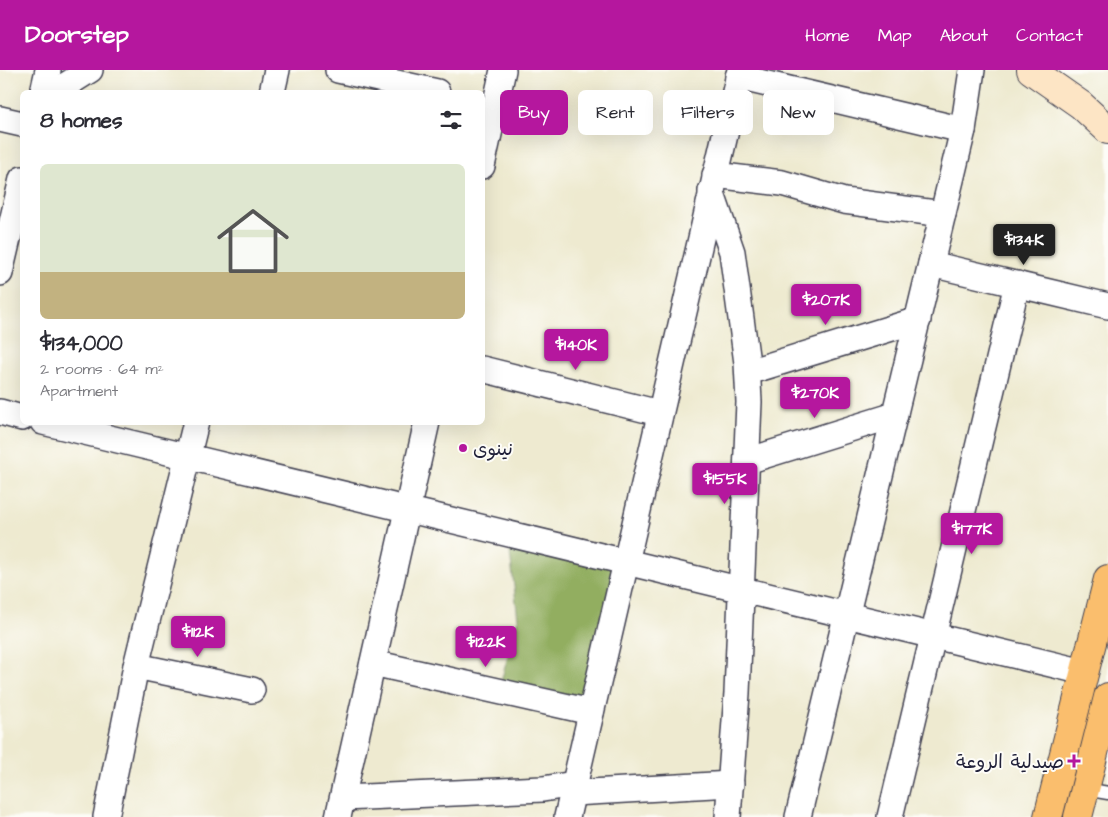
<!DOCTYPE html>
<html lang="en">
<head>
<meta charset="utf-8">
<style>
  body { margin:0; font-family:"Architects Daughter","Playpen Sans Arabic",sans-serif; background:#f2f2f3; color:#2b2b33; height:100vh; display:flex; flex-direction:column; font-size:19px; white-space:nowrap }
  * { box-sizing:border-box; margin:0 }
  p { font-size:16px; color:#7c7c81 }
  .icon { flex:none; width:28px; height:28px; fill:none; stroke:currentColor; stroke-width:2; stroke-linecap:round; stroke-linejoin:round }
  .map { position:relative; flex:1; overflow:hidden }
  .panel { position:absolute; left:20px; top:20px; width:465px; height:335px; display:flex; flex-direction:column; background:#fff; border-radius:8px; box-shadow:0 5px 20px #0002 }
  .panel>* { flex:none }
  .hud { position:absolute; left:500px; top:20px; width:475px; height:45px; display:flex; gap:10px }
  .price { position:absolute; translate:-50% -42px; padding:0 11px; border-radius:5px; background:#b5179e; color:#fff; font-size:16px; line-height:32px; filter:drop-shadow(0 1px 2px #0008) }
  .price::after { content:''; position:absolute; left:50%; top:30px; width:15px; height:11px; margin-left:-8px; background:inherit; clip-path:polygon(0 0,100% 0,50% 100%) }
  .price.selected { background:#222; color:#fff }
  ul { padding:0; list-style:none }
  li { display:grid; align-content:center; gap:10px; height:265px; padding:0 20px }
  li+li { border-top:1px solid #e1e1e2 }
  li span { display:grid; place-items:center; height:155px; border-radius:8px; color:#555 }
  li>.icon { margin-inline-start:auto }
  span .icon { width:90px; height:90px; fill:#fffc; stroke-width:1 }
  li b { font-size:21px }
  h2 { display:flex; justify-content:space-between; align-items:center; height:60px; padding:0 20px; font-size:21px }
  .pill { padding:0 18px; border-radius:8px; background:#fff; box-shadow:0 5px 20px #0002; font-size:18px; line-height:45px }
  .pill.selected { background:#b5179e; color:#fff }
  header { display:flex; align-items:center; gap:30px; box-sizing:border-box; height:70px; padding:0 25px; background:#b5179e; color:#fff }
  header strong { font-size:24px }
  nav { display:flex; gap:28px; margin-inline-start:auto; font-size:18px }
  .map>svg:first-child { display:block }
</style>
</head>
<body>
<header>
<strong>Doorstep</strong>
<nav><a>Home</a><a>Map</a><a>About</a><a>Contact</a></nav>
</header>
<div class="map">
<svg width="1108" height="747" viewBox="0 0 1108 747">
  <rect width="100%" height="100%" fill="#fdfcf7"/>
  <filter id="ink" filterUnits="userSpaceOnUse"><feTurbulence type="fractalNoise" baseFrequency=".02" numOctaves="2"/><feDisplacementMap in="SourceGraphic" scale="10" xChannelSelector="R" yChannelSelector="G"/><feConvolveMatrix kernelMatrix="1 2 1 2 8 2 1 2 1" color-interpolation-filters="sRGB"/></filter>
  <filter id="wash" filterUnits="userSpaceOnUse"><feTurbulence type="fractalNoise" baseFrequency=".0096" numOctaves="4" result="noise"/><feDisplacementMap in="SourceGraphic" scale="20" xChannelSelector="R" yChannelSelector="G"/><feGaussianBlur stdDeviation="1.12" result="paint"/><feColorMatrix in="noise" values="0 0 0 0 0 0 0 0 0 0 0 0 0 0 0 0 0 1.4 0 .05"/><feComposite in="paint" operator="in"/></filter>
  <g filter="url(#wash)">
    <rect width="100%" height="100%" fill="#eeead0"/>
    <!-- forest -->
    <path fill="#92ae60" stroke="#5a684e" d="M 509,475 L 618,496 L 586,632 L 500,615 L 518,549 Z"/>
  </g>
  <g filter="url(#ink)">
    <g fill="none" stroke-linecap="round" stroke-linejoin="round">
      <!-- lane casing -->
      <g stroke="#414051" stroke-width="15">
        <path id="lane" d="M 1085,719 L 1108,723"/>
      </g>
      <!-- street casing -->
      <g stroke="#414051" stroke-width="28">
        <g id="street">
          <path d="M 338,0 L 437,22"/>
          <path d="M 738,7 L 963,60"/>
          <path d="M 43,22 L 48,0"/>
          <path d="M 55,22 L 90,0"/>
          <path d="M 272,22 L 277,0"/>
          <path d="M 0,49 L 22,54"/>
          <path d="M 482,96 L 503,0"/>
          <path d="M 715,105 L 782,113 L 844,131 L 943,144"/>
          <path d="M 711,121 L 732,182 L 747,293 L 749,332 L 737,623 L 728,747"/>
          <path d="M 931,194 L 1108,236"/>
          <path d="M 0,203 L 22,109"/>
          <path d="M 482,299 L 659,343"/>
          <path d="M 748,302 L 918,250"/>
          <path d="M 0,342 L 22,348"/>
          <path d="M 43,352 L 1084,602"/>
          <path d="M 747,391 L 895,345"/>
          <path d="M 373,593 L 591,642"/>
          <path d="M 136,596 L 252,620"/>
          <path d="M 573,723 L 731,714"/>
          <path d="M 343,728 L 543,719 L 574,714"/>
          <path d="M 106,747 L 136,596 L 196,352"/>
          <path d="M 338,747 L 427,352"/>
          <path d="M 567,747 L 740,0"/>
          <path d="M 798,747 L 963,60 L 972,0"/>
          <path d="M 890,747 L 1017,214"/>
        </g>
      </g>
      <!-- secondary casing -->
      <g stroke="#414051" stroke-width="30">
        <path id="secondary" d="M 1031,0 L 1081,35 L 1108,60"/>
      </g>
      <!-- primary casing -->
      <g stroke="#414051" stroke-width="30">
        <g id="primary">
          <path d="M 1048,747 L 1108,509"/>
          <path d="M 1078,747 L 1108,627"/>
        </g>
      </g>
      <!-- lane -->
      <use href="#lane" stroke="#fff" stroke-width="12"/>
      <!-- street -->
      <use href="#street" stroke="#fff" stroke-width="25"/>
      <!-- secondary -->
      <use href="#secondary" stroke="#fde5c5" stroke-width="28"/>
      <!-- primary -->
      <use href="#primary" stroke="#fabe6d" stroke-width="28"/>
    </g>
  </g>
  <!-- markers -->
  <g fill="#b5179e" stroke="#fdfcf7" stroke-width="2">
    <circle cx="463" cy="378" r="5"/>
    <path d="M1071.5 683.5h5v5h5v5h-5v5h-5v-5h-5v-5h5z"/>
  </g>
  <g text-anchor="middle" stroke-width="4" stroke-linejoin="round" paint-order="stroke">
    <!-- poi labels -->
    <g font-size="19" fill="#22223b" stroke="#fdfcf7" text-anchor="start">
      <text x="473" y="385">نينوى</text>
      <text x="1064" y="698" text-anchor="end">صيدلية الروعة</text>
    </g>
  </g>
</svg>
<b class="price selected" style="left:1024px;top:196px">$134K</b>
<b class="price" style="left:826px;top:256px">$207K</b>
<b class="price" style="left:576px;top:301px">$140K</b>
<b class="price" style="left:815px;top:349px">$270K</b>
<b class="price" style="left:725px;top:435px">$155K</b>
<b class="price" style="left:972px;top:485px">$177K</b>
<b class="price" style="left:198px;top:588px">$112K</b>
<b class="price" style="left:486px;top:598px">$122K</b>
<div class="hud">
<a class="pill selected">Buy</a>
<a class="pill">Rent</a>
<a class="pill">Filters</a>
<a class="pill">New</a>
</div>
<section class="panel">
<h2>8 homes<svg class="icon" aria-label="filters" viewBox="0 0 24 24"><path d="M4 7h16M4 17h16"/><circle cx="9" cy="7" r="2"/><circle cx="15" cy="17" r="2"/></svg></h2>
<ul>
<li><span style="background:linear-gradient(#dfe7d0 70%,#c2b280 0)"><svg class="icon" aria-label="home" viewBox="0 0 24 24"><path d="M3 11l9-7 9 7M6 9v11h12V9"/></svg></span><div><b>$134,000</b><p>2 rooms · 64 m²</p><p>Apartment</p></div></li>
</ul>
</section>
</div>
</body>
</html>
